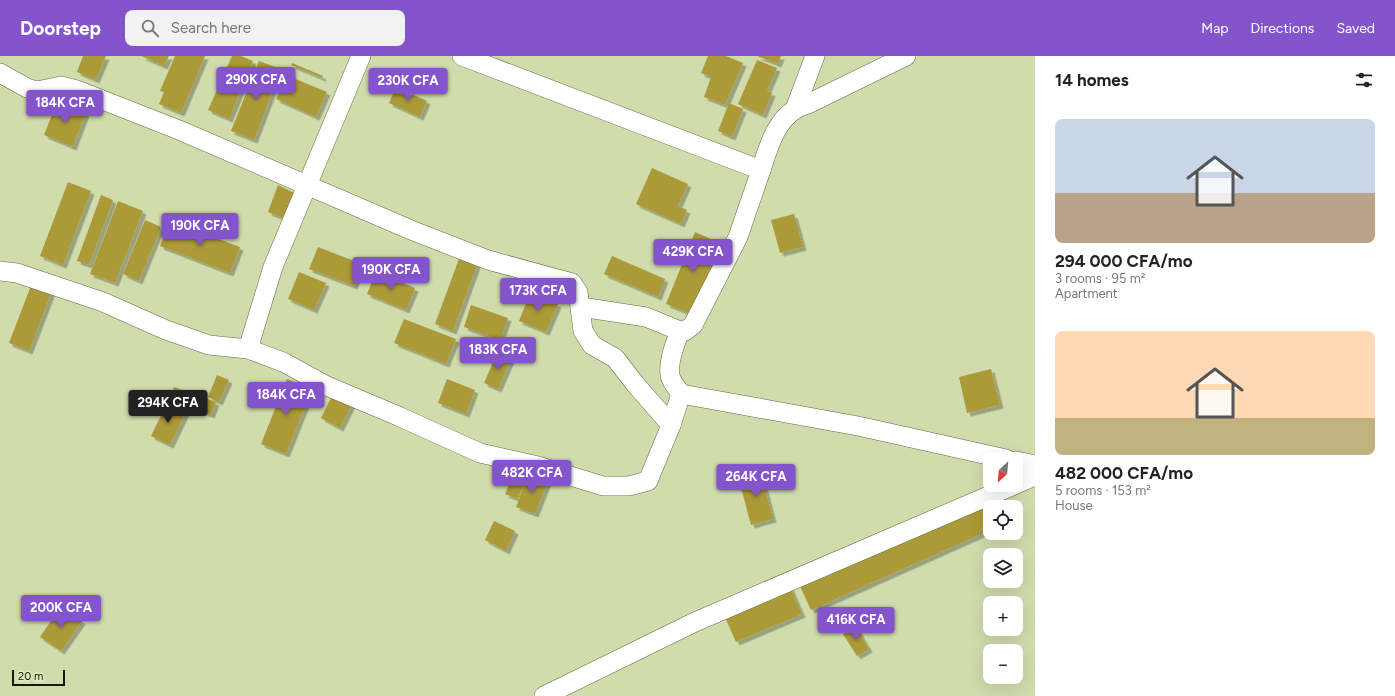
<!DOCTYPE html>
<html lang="en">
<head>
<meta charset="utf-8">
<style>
  body { margin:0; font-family:Figtree,sans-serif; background:#f2f2f2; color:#222; height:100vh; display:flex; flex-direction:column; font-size:15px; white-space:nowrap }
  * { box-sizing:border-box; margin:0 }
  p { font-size:13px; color:#767676 }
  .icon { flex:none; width:22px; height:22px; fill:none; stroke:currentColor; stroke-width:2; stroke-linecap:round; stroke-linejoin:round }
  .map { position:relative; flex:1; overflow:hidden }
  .drawer { display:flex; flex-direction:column; background:#fff; width:360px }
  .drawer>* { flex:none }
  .needle { width:26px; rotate:206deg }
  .buttons { position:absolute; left:983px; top:396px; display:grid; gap:8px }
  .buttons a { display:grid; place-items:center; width:40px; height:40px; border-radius:8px; background:#fff; box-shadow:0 4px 16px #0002; font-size:20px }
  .scale { position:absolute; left:12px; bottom:10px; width:53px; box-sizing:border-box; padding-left:4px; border:2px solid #151907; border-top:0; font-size:11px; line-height:14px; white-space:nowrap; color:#151907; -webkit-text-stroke:3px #dde9b9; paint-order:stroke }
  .price { position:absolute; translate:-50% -34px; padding:0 9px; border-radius:4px; background:#8454cc; color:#fff; font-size:13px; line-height:26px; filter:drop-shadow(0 1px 2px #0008) }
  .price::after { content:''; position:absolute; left:50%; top:24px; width:12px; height:9px; margin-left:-6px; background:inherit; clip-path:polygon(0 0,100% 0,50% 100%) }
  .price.active { background:#222; color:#fff }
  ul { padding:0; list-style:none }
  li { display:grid; align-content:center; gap:8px; height:212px; padding:0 20px }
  li span { display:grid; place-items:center; height:124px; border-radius:8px; color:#555 }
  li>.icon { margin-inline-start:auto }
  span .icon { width:72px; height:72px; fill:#fffc; stroke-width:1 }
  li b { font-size:17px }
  h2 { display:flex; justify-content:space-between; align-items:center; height:48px; padding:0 20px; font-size:17px }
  header { display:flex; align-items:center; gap:24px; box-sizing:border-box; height:56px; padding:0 20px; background:#8454cc; color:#fff }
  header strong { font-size:19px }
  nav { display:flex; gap:22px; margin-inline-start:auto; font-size:14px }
  .search { width:280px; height:36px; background:#f2f2f2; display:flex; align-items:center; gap:10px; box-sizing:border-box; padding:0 14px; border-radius:8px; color:#767676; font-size:15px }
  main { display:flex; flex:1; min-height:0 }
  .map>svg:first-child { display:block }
</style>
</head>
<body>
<header>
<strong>Doorstep</strong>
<div class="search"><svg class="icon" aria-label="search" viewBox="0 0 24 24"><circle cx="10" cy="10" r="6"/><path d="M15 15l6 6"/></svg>Search here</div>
<nav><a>Map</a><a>Directions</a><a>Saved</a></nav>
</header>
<main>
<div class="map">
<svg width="1035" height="640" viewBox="0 0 1035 640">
  <defs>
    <filter id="shadow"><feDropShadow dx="3.5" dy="3.5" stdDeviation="0" flood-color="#0004"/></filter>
  </defs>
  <rect width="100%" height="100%" fill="#d0dcac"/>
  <!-- building -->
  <g fill="#ac9a38" filter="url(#shadow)">
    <path d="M 83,0 L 106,0 L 96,24 L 77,16 Z"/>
    <path d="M 141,0 L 169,0 L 164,10 Z"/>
    <path d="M 175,0 L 205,0 L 181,57 L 159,48 L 164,36 L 160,35 Z"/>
    <path d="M 232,0 L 241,0 L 253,5 L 229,63 L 208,54 Z"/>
    <path d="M 708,0 L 726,0 L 743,7 L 725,49 L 704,41 L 711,21 L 701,17 Z"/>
    <path d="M 757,0 L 781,0 L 778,8 Z"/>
    <path d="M 757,4 L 777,12 L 767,35 L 772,37 L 763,59 L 738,48 Z"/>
    <path d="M 259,5 L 281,13 L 254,84 L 231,75 Z"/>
    <path d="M 292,7 L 323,20 L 322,22 L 291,9 Z"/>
    <path d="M 286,19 L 327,36 L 316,61 L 276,43 Z"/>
    <path d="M 396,31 L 427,45 L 420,61 L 389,47 Z"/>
    <path d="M 57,46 L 86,57 L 73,91 L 44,79 Z"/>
    <path d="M 729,47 L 743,53 L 732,81 L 718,75 Z"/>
    <path d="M 652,112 L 688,128 L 678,150 L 687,154 L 681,168 L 636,148 Z"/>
    <path d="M 68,126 L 91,135 L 63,209 L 40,200 Z"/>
    <path d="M 278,129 L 296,138 L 286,163 L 268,156 Z"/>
    <path d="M 101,139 L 113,144 L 89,209 L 77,205 Z"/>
    <path d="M 118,145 L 143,155 L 115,227 L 90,218 Z"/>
    <path d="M 794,158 L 803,191 L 780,197 L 771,164 Z"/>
    <path d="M 145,164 L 161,171 L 139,225 L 123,218 Z"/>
    <path d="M 169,165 L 240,191 L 230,217 L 160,190 Z"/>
    <path d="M 695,176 L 720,187 L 692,258 L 666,248 Z"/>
    <path d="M 318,191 L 362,208 L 354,230 L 309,213 Z"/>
    <path d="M 460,200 L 478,206 L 453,275 L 435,268 Z"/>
    <path d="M 612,200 L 665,223 L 658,241 L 604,218 Z"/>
    <path d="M 299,216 L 326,227 L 314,254 L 288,243 Z"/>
    <path d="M 376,216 L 415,232 L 406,254 L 367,238 Z"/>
    <path d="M 32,227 L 52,235 L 29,295 L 9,287 Z"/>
    <path d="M 530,237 L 558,248 L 546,276 L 519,265 Z"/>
    <path d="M 471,249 L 508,262 L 500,284 L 464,271 Z"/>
    <path d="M 404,263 L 456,283 L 446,308 L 394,287 Z"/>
    <path d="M 497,297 L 511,303 L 498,333 L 484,327 Z"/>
    <path d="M 991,313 L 1000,349 L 967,357 L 959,321 Z"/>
    <path d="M 217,319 L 229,324 L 219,346 L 208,341 Z"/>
    <path d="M 287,323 L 312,333 L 286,398 L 261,388 Z"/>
    <path d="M 447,323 L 475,334 L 466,358 L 438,347 Z"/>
    <path d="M 174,331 L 216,346 L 211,359 L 170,344 Z"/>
    <path d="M 333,338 L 352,348 L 340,372 L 321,362 Z"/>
    <path d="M 167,347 L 186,356 L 170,389 L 151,380 Z"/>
    <path d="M 760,414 L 773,463 L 751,469 L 738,420 Z"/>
    <path d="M 514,416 L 526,421 L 518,443 L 505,438 Z"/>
    <path d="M 529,418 L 548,425 L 535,458 L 516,451 Z"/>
    <path d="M 979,447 L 990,470 L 990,474 L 811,554 L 799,528 Z"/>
    <path d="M 494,465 L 515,475 L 506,495 L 485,484 Z"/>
    <path d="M 790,530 L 802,558 L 736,586 L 724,559 Z"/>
    <path d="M 61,550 L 82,565 L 61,595 L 40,581 Z"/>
    <path d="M 856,570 L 869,593 L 857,600 L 843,578 Z"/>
  </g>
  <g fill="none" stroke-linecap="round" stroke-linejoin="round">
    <!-- minor casing -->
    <g stroke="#616b40" stroke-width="20">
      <g id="minor">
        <path d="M 462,0 L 761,114 C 768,93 775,65 796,53 C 800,50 806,49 810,47 L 906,0"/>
        <path d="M 0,17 L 27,32 L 37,35 L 61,30 L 77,34 L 179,74 L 411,174 L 488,204 L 572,227 L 578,236 L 583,275 L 592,289 L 615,302 L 636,329 L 671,369"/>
        <path d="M 795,53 L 815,0"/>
        <path d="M 0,215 L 17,217 L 103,246 L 166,274 L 209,289 L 248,293 L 283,306 L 327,330 L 398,360 L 480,397 L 538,410 L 603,430 L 629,430 L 648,425 L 671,369 L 681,338 C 677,332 671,326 670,319 C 668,305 675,288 680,275 L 685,275 L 693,269 L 738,181 L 761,114"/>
        <path d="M 581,251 L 646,261 L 680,275"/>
        <path d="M 248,293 L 273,211 L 361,0"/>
        <path d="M 681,338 L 858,370 L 1006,403"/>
        <path d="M 1016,405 L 1035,409"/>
        <path d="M 1016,428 L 1035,420"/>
        <path d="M 544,640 L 695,566 L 1014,429"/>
      </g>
    </g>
    <!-- minor -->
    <use href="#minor" stroke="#fff" stroke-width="19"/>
  </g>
</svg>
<div class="buttons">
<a><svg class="needle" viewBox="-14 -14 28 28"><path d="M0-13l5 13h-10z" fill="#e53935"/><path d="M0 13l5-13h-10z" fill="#767676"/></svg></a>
<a><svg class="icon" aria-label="locate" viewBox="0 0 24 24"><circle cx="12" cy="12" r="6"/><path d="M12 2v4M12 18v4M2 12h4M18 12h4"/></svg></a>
<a><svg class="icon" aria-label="layers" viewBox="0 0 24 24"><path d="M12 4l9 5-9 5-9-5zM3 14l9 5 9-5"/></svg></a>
<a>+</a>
<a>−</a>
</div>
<div class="scale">20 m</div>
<b class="price" style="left:256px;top:45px">290K CFA</b>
<b class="price" style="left:408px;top:46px">230K CFA</b>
<b class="price" style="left:65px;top:68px">184K CFA</b>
<b class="price" style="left:200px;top:191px">190K CFA</b>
<b class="price" style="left:693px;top:217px">429K CFA</b>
<b class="price" style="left:391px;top:235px">190K CFA</b>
<b class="price" style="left:538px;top:256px">173K CFA</b>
<b class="price" style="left:498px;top:315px">183K CFA</b>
<b class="price" style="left:286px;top:360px">184K CFA</b>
<b class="price active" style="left:168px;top:368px">294K CFA</b>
<b class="price" style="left:532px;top:438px">482K CFA</b>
<b class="price" style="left:756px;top:442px">264K CFA</b>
<b class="price" style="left:61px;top:573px">200K CFA</b>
<b class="price" style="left:856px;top:585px">416K CFA</b>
</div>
<section class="drawer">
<h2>14 homes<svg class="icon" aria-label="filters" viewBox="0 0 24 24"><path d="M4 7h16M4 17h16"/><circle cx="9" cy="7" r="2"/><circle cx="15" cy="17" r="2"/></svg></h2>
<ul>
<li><span style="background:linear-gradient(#c9d6e8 60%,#b9a48a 0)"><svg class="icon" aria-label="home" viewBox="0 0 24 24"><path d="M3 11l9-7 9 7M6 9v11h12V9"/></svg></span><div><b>294 000 CFA/mo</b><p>3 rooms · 95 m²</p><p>Apartment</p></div></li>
<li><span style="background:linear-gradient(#ffd9b3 70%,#c2b280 0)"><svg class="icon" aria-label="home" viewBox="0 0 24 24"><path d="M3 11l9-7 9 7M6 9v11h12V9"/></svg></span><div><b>482 000 CFA/mo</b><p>5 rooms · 153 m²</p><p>House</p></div></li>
</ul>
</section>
</main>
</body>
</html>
